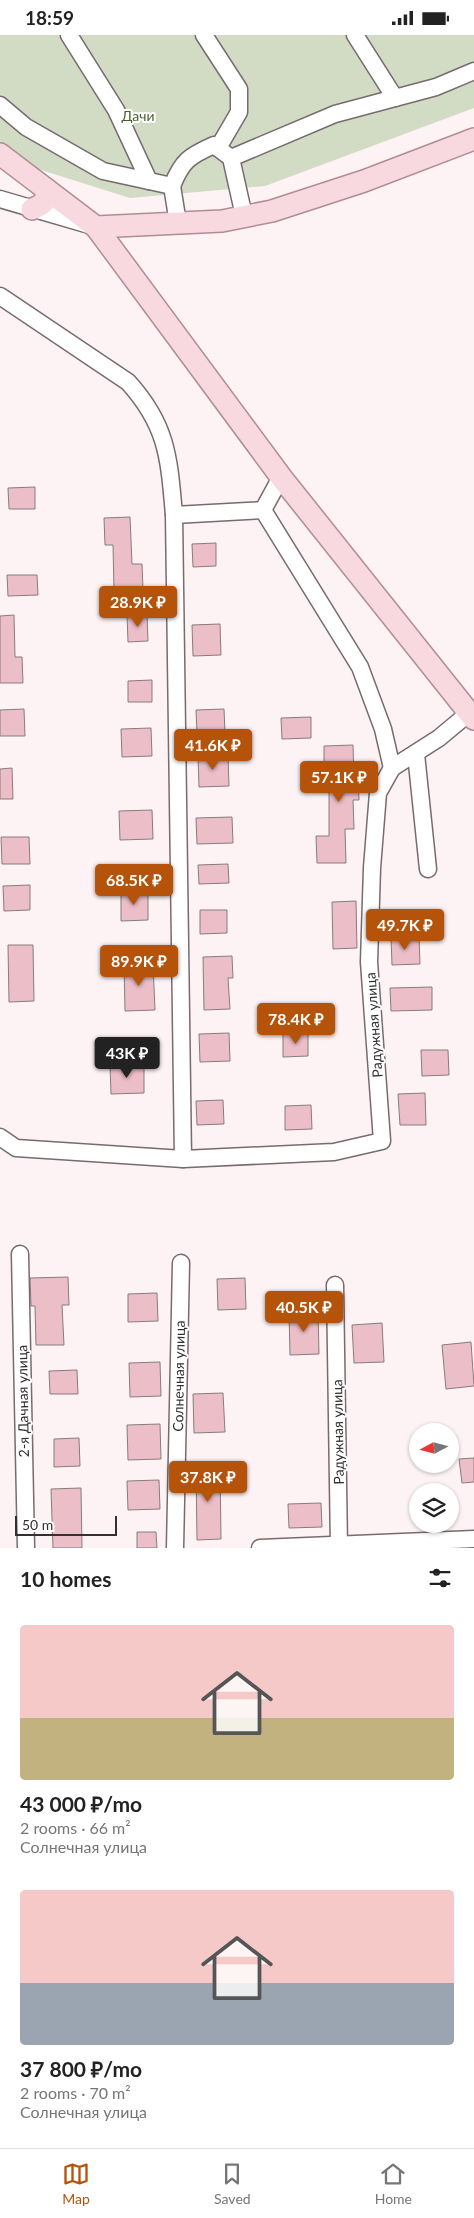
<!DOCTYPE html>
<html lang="en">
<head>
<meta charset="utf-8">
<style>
  body { margin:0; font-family:Lato,sans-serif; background:#f6f6f6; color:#222; height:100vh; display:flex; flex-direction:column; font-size:19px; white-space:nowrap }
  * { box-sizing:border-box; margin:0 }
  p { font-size:16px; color:#767676 }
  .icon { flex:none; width:28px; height:28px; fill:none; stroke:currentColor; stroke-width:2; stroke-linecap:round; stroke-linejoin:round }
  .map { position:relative; height:1513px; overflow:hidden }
  .details { display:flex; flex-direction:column; background:#fff; flex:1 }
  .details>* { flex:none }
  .needle { width:32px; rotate:263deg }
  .tools { position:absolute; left:409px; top:1388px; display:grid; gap:10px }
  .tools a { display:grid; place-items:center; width:50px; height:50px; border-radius:50%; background:#fff; box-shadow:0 1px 4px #0004; font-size:25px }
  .scale { position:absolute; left:15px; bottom:12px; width:102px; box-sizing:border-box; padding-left:5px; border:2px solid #352f31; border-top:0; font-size:14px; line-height:18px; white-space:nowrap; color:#352f31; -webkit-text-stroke:4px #fff; paint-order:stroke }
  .price { position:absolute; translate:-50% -42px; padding:0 11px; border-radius:5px; background:#b45309; color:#fff; font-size:16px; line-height:32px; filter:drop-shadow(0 1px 2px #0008) }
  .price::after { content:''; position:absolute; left:50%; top:30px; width:15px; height:11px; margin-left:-8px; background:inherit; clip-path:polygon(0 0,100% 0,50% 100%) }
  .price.on { background:#222; color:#fff }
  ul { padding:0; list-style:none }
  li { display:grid; align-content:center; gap:10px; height:265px; padding:0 20px }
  li span { display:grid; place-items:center; height:155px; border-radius:5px; color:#555 }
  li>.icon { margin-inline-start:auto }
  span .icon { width:90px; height:90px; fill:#fffc; stroke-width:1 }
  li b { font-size:21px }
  h2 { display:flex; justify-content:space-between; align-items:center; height:60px; padding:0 20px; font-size:21px }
  .status { display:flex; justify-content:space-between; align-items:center; height:35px; padding:0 25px; background:#fff; direction:ltr }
  .status svg { height:14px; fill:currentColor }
  .tab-bar { display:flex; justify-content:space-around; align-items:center; height:70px; border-top:1px solid #e0e0e0; background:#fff; font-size:14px; color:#767676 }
  .tab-bar a { display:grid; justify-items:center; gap:2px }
  .tab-bar .on { color:#b45309 }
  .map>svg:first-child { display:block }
</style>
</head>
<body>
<div class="status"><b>18:59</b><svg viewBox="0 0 49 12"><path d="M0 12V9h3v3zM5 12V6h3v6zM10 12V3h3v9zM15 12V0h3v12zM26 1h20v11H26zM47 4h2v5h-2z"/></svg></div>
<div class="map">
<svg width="474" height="1513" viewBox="0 0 474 1513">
  <rect width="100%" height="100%" fill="#fdf2f4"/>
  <!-- green -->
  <path fill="#d2dbc4" d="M 0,0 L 474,0 L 474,73 L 265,151 L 130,163 L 0,122 Z"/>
  <!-- building -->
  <g fill="#ecbec8" stroke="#887c7e">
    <path d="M 35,452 L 35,474 L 9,474 L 8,453 Z"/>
    <path d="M 130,482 L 132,529 L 142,529 L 143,555 L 114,556 L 113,510 L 105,510 L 104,483 Z"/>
    <path d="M 216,508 L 216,531 L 193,532 L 192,509 Z"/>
    <path d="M 7,540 L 37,540 L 38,560 L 8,561 Z"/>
    <path d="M 147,579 L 148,606 L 128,607 L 127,580 Z"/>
    <path d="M 14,580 L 15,622 L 22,622 L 23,648 L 0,648 L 0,581 Z"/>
    <path d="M 220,589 L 221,620 L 193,621 L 192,590 Z"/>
    <path d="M 152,645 L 152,667 L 128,667 L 128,646 Z"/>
    <path d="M 24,674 L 25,701 L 0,701 L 0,675 Z"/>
    <path d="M 224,674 L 225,697 L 197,698 L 196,675 Z"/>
    <path d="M 311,682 L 311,703 L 282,704 L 281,683 Z"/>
    <path d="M 151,693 L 152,721 L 122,722 L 121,694 Z"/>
    <path d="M 353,710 L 354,743 L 358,743 L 359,765 L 353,765 L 354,794 L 345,794 L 346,828 L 317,828 L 316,801 L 329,801 L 329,731 L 324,732 L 324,711 Z"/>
    <path d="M 228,720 L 229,751 L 199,752 L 198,721 Z"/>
    <path d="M 12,733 L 13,764 L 0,764 L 0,734 Z"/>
    <path d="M 152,775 L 153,804 L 120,805 L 119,776 Z"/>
    <path d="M 232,782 L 233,808 L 197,809 L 196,783 Z"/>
    <path d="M 1,802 L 29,802 L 30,829 L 2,829 Z"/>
    <path d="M 228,829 L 229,848 L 199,849 L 198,830 Z"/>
    <path d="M 30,850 L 30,875 L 4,876 L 3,851 Z"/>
    <path d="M 148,857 L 148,885 L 121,886 L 121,858 Z"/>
    <path d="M 356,866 L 357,913 L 333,914 L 332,867 Z"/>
    <path d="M 200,875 L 227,875 L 227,898 L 200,899 Z"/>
    <path d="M 391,902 L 419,902 L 420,929 L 392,930 Z"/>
    <path d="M 8,910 L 33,910 L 34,966 L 9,967 Z"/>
    <path d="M 232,921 L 233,943 L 228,943 L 230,974 L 204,975 L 203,922 Z"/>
    <path d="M 153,928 L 155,975 L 125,976 L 124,929 Z"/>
    <path d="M 432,952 L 432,975 L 391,976 L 390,953 Z"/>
    <path d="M 308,997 L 308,1021 L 283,1022 L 283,998 Z"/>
    <path d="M 229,998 L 230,1026 L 200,1027 L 199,999 Z"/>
    <path d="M 421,1015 L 448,1015 L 449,1040 L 422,1041 Z"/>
    <path d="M 144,1030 L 144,1058 L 111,1059 L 110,1031 Z"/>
    <path d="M 425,1058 L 426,1090 L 400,1090 L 398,1059 Z"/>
    <path d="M 223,1065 L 224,1089 L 197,1090 L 196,1066 Z"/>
    <path d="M 311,1070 L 312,1094 L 285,1095 L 285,1071 Z"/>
    <path d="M 68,1242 L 69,1270 L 62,1270 L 64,1310 L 36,1310 L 35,1271 L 31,1271 L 30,1243 Z"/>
    <path d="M 245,1243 L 246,1274 L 218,1275 L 217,1244 Z"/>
    <path d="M 157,1258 L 158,1286 L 128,1287 L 128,1259 Z"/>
    <path d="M 318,1277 L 319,1319 L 290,1320 L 289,1278 Z"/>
    <path d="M 382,1288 L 384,1327 L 354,1328 L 352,1290 Z"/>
    <path d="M 471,1307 L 474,1351 L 446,1354 L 442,1310 Z"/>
    <path d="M 160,1327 L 161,1361 L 130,1362 L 129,1328 Z"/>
    <path d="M 77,1335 L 78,1359 L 50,1359 L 49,1336 Z"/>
    <path d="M 223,1358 L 225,1397 L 194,1398 L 193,1359 Z"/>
    <path d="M 160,1389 L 161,1424 L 128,1425 L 127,1390 Z"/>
    <path d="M 79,1403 L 80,1431 L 54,1432 L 54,1404 Z"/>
    <path d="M 474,1423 L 474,1447 L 462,1448 L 459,1424 Z"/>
    <path d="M 196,1432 L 220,1432 L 221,1504 L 197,1505 Z"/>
    <path d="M 159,1445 L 160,1474 L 128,1475 L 127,1446 Z"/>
    <path d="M 81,1453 L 82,1513 L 53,1513 L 51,1454 Z"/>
    <path d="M 321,1468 L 322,1492 L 289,1493 L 288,1469 Z"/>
    <path d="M 137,1497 L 156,1497 L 157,1513 L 137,1513 Z"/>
  </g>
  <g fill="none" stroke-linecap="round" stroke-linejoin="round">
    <!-- minor casing -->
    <g stroke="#786b6e" stroke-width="19">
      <g id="minor">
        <path d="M 69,0 L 116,75 L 149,146"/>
        <path d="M 204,0 L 239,54 L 239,77 L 218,113"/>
        <path d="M 355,0 L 395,63"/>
        <path d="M 0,70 L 26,92 L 103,136 L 172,151 L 178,188"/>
        <path d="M 231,123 L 335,79 L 436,52 L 474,36"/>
        <path d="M 172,151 C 182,126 189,121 214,110 L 231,123 L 244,181"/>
        <path d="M 0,164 L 89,190"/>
        <path d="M 0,261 L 128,347 C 168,391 169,424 174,480"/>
        <path d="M 263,475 L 360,632 L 383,694 L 392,733"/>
        <path d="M 416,719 L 428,834"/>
        <path d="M 0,1102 L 16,1113 L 183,1124 L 334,1117 L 382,1106 L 369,927 L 372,833 L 378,758 L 392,733 L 439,703 L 469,678"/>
        <path d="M 183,1124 L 174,480 L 263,475 L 281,442"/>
        <path d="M 20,1219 L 26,1513"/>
        <path d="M 335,1250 L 339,1513"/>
        <path d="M 175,1513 L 181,1228"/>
        <path d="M 260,1513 L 474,1504"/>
      </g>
    </g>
    <!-- major casing -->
    <g stroke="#b08d95" stroke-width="24">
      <g id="major">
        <path d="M 0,119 L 96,192 L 281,442 L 474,684"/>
        <path d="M 32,174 C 43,170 47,167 46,154"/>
        <path d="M 96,192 L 222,186 L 272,176 L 364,146 L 474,104"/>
      </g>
    </g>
    <!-- minor -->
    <use href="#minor" stroke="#fff" stroke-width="16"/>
    <!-- major -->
    <use href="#major" stroke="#f8d9e0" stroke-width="21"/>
  </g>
  <g text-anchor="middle" stroke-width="4" stroke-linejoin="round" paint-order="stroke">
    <!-- park labels -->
    <g font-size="14" fill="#4c5f28" stroke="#fff">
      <text x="138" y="86">Дачи</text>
    </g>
    <!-- street labels -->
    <g font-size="14" fill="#352f31" stroke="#fff">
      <text transform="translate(374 990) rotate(-94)" y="5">Радужная улица</text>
      <text transform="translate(179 1341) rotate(-89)" y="5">Солнечная улица</text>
      <text transform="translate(23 1366) rotate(-91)" y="5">2-я Дачная улица</text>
      <text transform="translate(338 1397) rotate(-91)" y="5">Радужная улица</text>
    </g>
  </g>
</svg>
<div class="tools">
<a><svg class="needle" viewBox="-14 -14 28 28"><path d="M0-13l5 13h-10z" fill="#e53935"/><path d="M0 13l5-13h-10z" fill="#767676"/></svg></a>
<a><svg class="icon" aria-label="layers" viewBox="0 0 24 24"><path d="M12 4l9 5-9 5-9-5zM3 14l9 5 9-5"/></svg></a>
</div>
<div class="scale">50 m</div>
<b class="price" style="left:138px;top:593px">28.9K ₽</b>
<b class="price" style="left:213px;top:736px">41.6K ₽</b>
<b class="price" style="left:339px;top:768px">57.1K ₽</b>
<b class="price" style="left:134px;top:871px">68.5K ₽</b>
<b class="price" style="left:405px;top:916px">49.7K ₽</b>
<b class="price" style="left:139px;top:952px">89.9K ₽</b>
<b class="price" style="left:296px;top:1010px">78.4K ₽</b>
<b class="price on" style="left:127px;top:1044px">43K ₽</b>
<b class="price" style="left:304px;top:1298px">40.5K ₽</b>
<b class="price" style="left:208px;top:1468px">37.8K ₽</b>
</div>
<section class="details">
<h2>10 homes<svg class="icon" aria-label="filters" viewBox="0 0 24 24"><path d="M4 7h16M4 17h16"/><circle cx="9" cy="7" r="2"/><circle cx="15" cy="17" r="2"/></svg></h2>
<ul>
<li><span style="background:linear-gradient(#f6c9c9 60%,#c2b280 0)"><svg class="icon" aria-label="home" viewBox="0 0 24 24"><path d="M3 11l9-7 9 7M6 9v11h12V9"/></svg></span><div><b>43 000 ₽/mo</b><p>2 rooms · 66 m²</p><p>Солнечная улица</p></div></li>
<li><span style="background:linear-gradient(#f6c9c9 60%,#9aa5b1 0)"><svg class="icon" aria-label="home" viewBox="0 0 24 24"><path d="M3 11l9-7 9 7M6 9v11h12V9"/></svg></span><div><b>37 800 ₽/mo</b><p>2 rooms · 70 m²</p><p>Солнечная улица</p></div></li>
</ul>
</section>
<nav class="tab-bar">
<a class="on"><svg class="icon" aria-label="map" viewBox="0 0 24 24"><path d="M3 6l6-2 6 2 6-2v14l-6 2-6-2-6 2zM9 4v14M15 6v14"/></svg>Map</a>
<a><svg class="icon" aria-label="saved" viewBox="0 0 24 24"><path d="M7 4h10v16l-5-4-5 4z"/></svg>Saved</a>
<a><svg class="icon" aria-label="home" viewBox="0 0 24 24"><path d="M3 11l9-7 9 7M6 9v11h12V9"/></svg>Home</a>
</nav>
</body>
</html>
